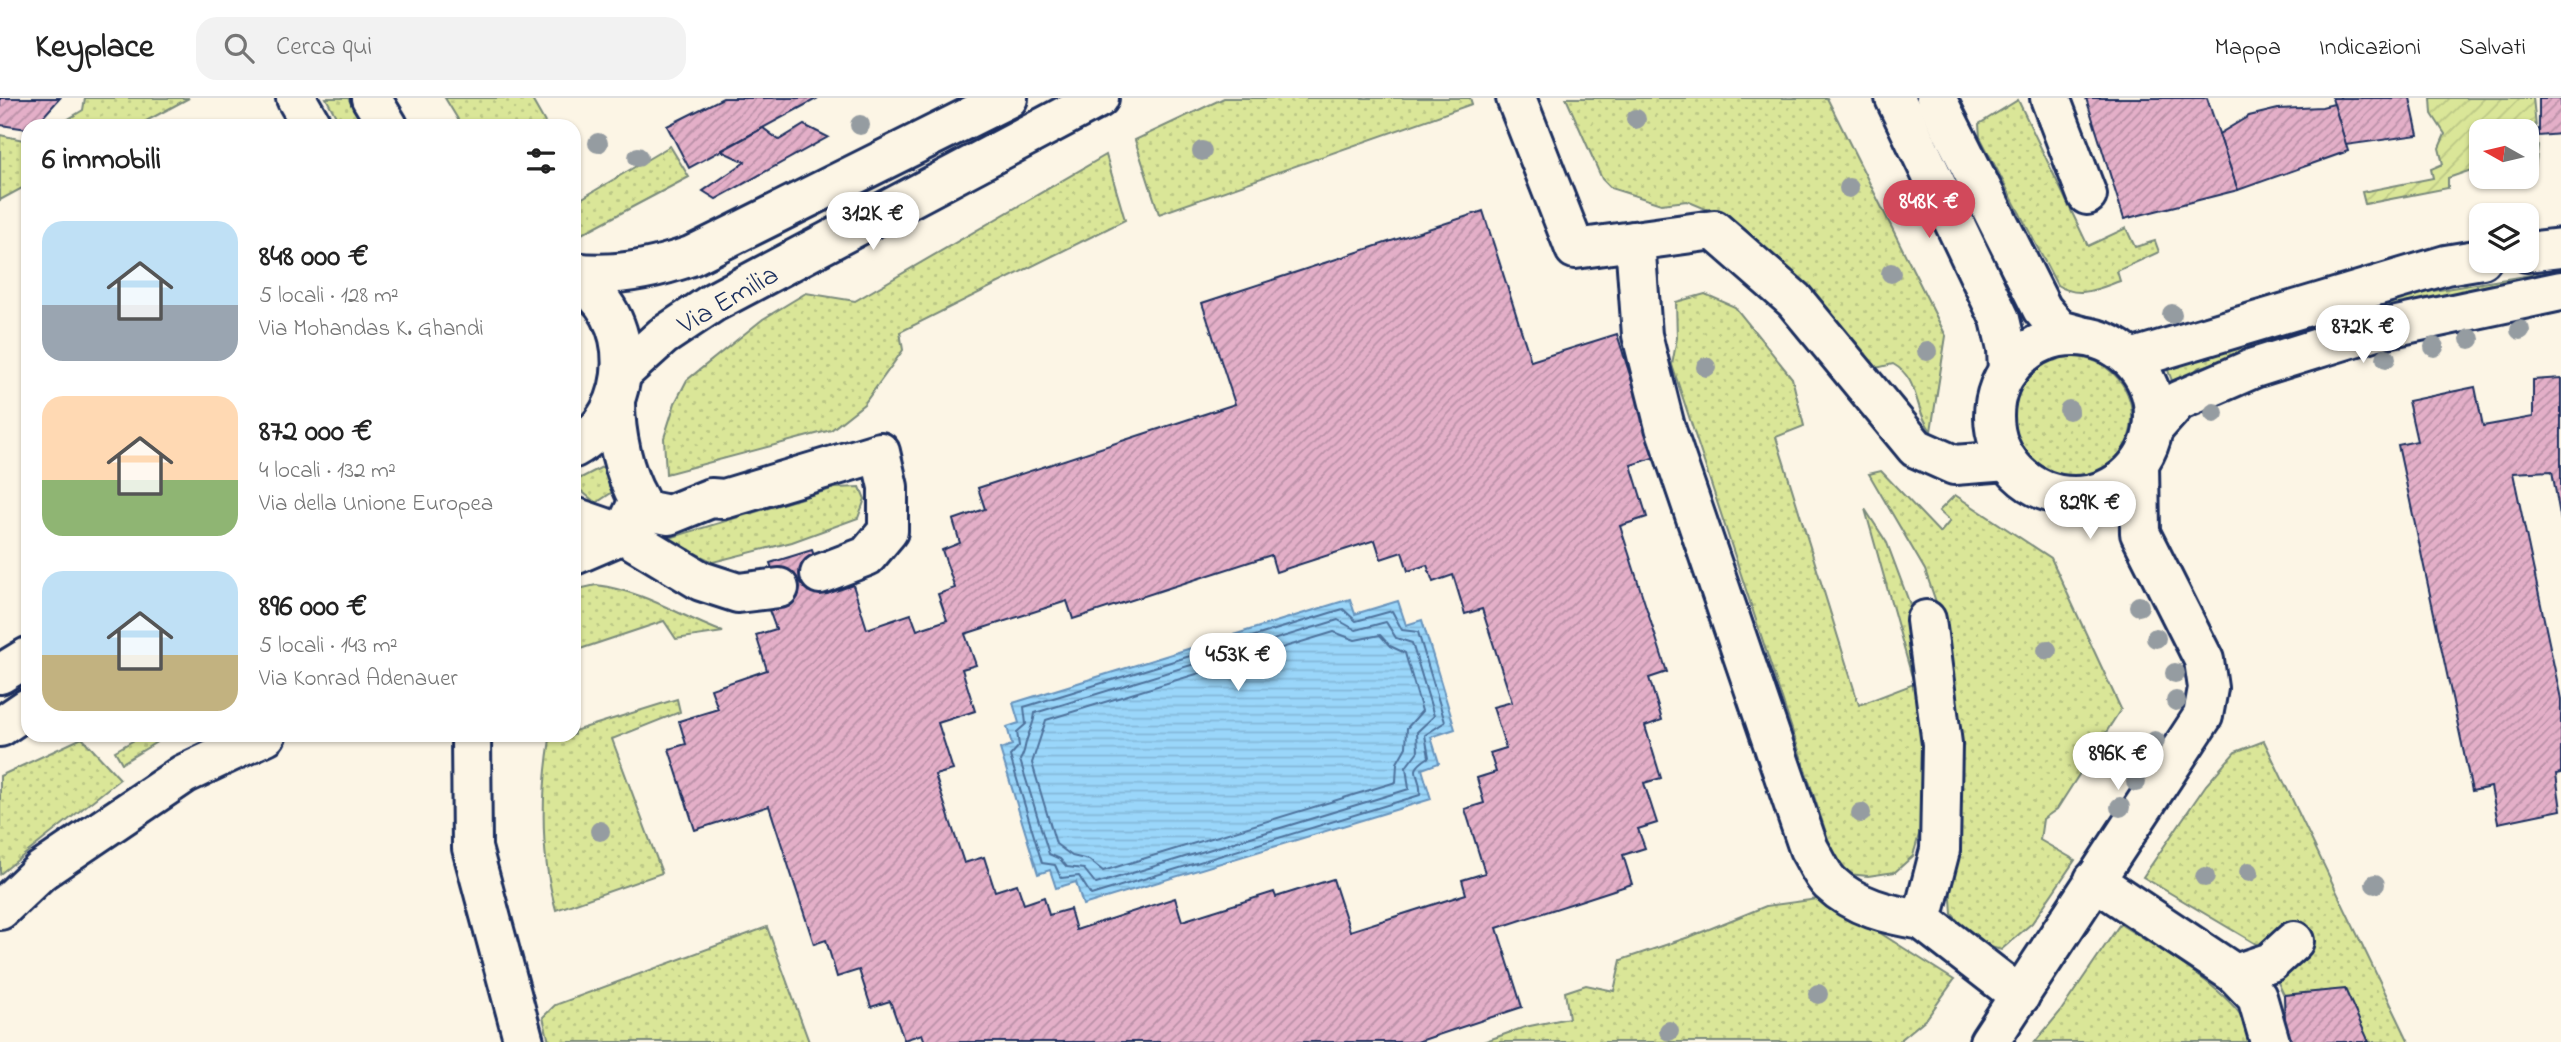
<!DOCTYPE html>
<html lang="it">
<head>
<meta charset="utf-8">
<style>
  body { margin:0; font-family:"Indie Flower",sans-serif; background:#f2f2f2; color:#222; height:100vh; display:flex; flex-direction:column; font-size:26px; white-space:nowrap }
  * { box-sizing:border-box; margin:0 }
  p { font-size:23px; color:#767676 }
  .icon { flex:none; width:38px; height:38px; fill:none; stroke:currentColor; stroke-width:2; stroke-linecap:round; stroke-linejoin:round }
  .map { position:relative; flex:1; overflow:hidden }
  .sheet { position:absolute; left:21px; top:21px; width:560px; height:623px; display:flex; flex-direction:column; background:#fff; border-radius:21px; box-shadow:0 2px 5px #0004 }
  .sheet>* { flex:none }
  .needle { width:46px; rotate:278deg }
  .tools { position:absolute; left:2469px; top:21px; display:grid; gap:14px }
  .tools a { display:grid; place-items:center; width:70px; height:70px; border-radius:14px; background:#fff; box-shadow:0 2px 5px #0004; font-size:35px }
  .price { position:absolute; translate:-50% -60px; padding:0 16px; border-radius:24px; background:#fff; color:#222; font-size:23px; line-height:46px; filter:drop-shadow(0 2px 4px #0008) }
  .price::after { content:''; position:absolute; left:50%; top:42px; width:21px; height:16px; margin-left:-10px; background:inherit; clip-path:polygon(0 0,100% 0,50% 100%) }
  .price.on { background:#d1495b; color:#fff }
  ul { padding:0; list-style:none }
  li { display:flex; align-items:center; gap:21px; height:175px; padding:0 21px }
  li span { display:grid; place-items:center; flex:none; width:196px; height:140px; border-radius:21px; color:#555 }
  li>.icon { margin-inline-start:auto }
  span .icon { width:84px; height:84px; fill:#fffc; stroke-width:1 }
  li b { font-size:30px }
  h2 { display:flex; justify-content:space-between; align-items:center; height:84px; padding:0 21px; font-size:30px }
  header { display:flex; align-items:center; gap:42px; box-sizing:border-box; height:98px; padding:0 35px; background:#fff; border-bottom:2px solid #e0e0e0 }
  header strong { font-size:33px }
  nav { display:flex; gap:38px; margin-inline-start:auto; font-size:24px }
  .search { width:490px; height:63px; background:#f2f2f2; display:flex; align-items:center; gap:18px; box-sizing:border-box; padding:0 24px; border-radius:21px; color:#767676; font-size:26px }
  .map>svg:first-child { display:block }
</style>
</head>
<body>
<header>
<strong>Keyplace</strong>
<div class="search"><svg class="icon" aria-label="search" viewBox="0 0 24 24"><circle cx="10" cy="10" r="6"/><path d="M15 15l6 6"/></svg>Cerca qui</div>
<nav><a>Mappa</a><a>Indicazioni</a><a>Salvati</a></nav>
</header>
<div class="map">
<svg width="2561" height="944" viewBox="0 0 2561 944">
  <defs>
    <pattern id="grass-dots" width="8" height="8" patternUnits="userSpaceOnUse" patternTransform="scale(1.75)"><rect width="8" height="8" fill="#dae698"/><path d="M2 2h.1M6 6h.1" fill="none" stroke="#bac685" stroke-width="1.8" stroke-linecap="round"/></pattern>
    <pattern id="garden-furrows" width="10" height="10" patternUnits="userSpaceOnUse" patternTransform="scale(1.75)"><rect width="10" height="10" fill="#dae698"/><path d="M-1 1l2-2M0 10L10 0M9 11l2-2" fill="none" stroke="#bac685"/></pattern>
    <pattern id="water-rules" width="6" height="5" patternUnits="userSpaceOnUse" patternTransform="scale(1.75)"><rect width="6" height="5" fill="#9ad6fa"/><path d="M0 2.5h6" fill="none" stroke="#84b8d9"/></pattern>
    <pattern id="building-hatch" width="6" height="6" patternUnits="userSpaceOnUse" patternTransform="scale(1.75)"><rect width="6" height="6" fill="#e4afc8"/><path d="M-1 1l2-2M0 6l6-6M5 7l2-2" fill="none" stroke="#b88fa6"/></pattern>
  </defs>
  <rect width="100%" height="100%" fill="#fcf5e5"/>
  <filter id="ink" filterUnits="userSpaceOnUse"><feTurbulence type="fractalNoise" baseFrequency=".0143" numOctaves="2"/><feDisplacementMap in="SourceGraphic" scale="14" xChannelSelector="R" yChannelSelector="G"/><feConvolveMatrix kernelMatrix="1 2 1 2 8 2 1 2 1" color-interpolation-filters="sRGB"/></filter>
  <g filter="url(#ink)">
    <!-- grass -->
    <g fill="url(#grass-dots)" stroke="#7a8a7b" stroke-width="2">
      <path d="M 85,0 L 189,0 L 137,28 L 57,28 L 83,12 Z"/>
      <path d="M 326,0 L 348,0 L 365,28 L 341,28 Z"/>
      <path d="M 445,0 L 531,0 L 547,28 L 462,28 Z"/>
      <path d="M 1224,0 L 1470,0 L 1472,6 L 1159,116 L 1135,42 Z"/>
      <path d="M 1566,0 L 1827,0 L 1946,238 L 1931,333 C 1913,310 1920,281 1893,266 L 1872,271 L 1791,175 L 1730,121 L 1687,103 L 1661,106 L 1611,90 L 1602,81 Z"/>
      <path d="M 2018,2 L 2088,148 L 2126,130 L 2135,149 L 2155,143 L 2159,154 L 2117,173 L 2120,183 C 2097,191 2079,201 2057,187 L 1980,39 L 1979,26 Z"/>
      <path d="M 0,37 L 28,43 L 28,87 L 0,102 Z"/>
      <path d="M 670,48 L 689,79 L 574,140 L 574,105 Z"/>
      <path d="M 1106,57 L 1125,122 L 900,234 L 903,252 L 864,306 L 831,332 L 666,376 L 664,340 L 675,305 L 687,282 L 763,221 L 806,195 L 855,203 Z"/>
      <path d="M 2561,172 L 2561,185 L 2342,228 L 2198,270 L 2176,293 L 2164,262 L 2385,201 Z"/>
      <path d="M 1705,196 L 1735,209 L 1792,280 L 1804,328 L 1776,339 L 1859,607 L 1914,586 L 1865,411 L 1887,445 L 1921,536 L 1927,708 L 1913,758 L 1895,774 L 1868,778 L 1848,776 L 1833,756 L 1672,267 L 1677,240 L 1676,204 Z"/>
      <circle cx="2072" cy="319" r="60"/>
      <path d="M 608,366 L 617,391 L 596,405 L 574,387 L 575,383 Z"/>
      <path d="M 1881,373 L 1940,435 L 1950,423 L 1939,413 L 1955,397 L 2051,460 L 2121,611 L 2057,711 L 2043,721 L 2040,742 L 2075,762 L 2032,825 L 2001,852 L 1977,845 L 1952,816 L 1950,784 L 1954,644 L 1949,542 L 1925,472 L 1869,376 Z"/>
      <path d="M 860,389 L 865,401 L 858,420 L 792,444 L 713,464 L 666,441 L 835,390 Z"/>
      <path d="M 596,487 C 647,494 677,517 723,534 L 676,541 L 664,523 L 574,553 L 574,492 Z"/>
      <path d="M 677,601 L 680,614 L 612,641 L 662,775 L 556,812 C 540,756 541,698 550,641 L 574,637 L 574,633 Z"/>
      <path d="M 143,637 L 168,637 L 122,665 L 115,653 Z"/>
      <path d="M 82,640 L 120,681 L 0,776 L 0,678 Z"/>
      <path d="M 2264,643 L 2409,944 L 2285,944 L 2284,897 L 2261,849 L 2143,779 L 2206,687 L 2235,654 Z"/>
      <path d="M 1825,800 L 1954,882 L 1927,920 L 1898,944 L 1483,944 L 1525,929 L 1569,920 L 1565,894 L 1586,887 L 1614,893 L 1621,862 L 1692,838 L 1766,808 Z"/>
      <path d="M 2120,826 C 2154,849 2251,901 2252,944 L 2035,944 L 2060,914 Z"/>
      <path d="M 767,829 L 809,944 L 549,944 L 543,919 L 555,907 Z"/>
    </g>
    <!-- garden -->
    <path fill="url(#garden-furrows)" stroke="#7a8a7b" stroke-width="2" d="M 2431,0 L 2533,0 L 2538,48 L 2535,71 L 2527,64 L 2527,33 L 2482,33 L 2482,79 L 2502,79 L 2481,83 L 2477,70 L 2448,80 L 2448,90 L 2365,106 L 2362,94 L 2433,80 L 2431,71 L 2443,66 L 2439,50 L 2445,36 L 2432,16 Z"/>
    <!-- water -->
    <path fill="url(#water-rules)" stroke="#6793bc" stroke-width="2" d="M 1350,501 L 1355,516 L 1398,503 L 1406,527 L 1422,522 L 1455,631 L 1431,639 L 1439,665 L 1422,671 L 1431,701 L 1083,807 L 1076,784 L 1056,790 L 1050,772 L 1038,776 L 1000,651 L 1012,647 L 1007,629 L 1019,625 L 1013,605 Z"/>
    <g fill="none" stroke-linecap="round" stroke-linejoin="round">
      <!-- shore -->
      <g stroke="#4e729c" stroke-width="2">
        <path d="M 1343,511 L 1356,523 L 1392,513 L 1402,532 L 1418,534 L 1445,624 L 1425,637 L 1429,659 C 1404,675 1423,675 1420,697 L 1091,797 L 1079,778 L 1061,780 L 1055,767 L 1042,765 L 1010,658 L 1019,648 L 1017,634 L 1026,626 L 1024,609 Z"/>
        <path d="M 1338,522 L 1356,532 L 1386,524 L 1396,540 L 1412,545 L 1434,618 L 1417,634 L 1418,653 L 1406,669 L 1409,691 L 1096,786 L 1084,771 L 1067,769 L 1060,761 L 1049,756 L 1020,662 C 1026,653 1024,647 1028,638 C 1031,629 1034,625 1035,615 Z"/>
        <path d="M 1334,534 L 1355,542 L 1380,537 L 1390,548 L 1405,555 L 1422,613 L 1407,630 L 1406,649 L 1397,665 L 1396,684 L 1103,773 L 1089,762 L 1072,758 L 1056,746 L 1032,665 L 1046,622 Z"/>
      </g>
    </g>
    <!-- building -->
    <g fill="url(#building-hatch)" stroke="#1b2f5e" stroke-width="2" fill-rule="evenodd">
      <path d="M 0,0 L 60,0 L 35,28 L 28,28 L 28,31 L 0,27 Z"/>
      <path d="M 723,0 L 818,0 L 689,70 L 667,28 Z"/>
      <path d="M 2086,0 L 2207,0 L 2238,92 L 2124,121 Z"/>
      <path d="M 2332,0 L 2410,0 L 2418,37 L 2346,47 Z"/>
      <path d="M 2539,0 L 2561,0 L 2561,36 L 2539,38 Z"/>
      <path d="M 2334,6 L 2348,53 L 2238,92 L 2219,36 L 2249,18 L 2278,11 L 2322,9 Z"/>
      <path d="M 804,27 L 828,39 L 716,101 L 703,93 L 745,64 L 721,53 L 763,30 L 779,42 Z"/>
      <path d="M 1483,113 L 1531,263 L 1617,236 L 1656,359 L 1631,367 L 1647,419 L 1620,428 L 1667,574 L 1649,580 L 1662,622 L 1645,628 L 1661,680 L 1644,685 L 1657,725 L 1638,731 L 1645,750 L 1623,757 L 1632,786 L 1497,830 L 1522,909 L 1417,944 L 925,944 L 922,936 L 904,942 L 890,903 L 871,909 L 859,872 L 837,879 L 826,842 L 814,846 L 769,708 L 695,732 L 669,651 L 686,646 L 679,623 L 718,611 L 711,591 L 767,572 L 756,537 L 776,531 L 769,512 L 784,507 L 770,465 L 812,452 L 827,496 L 853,487 L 867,531 L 911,516 L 917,532 L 947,522 L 938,496 L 955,490 L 942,452 L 960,445 L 953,422 L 985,411 L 978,390 L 1235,306 L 1202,205 ZM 1375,442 L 1381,461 L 1402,454 L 1408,473 L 1427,467 L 1433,484 L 1453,477 L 1465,516 L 1482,511 L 1512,604 L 1493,609 L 1506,650 L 1490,655 L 1496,674 L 1477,680 L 1484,705 L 1465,711 L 1485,775 L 1462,782 L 1466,796 L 1350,833 L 1333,781 L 1276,799 L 1274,794 L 1182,823 L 1175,800 L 1076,832 L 1070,811 L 1049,817 L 1044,799 L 1024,806 L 1017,786 L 995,793 L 984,759 L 964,765 L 935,677 L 953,672 L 938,625 L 975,613 L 962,571 L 976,567 L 965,536 L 1067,503 L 1073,521 L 1271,457 L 1276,474 Z"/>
      <path d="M 2561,280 L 2561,423 L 2552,373 L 2513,375 L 2561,601 L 2561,675 L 2556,676 L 2561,712 L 2498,725 L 2491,689 L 2472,693 L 2398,347 L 2417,343 L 2408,303 L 2475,289 L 2483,328 L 2533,319 L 2533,282 Z"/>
      <path d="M 2345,891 L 2369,944 L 2286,944 L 2284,897 Z"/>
    </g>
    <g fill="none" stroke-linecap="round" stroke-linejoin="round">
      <!-- minor casing -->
      <g stroke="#1b2f5e" stroke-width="44">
        <g id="minor">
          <path d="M 296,0 L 312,28"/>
          <path d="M 371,0 L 388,28"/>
          <path d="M 1516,0 L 1575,151 L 1714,132 L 1794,202 L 1916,350 L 1954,367 L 2008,363"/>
          <path d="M 1895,0 L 2000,221 L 2007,251 L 2008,273"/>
          <path d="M 1936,0 L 2042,211 L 2060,232 L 2082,238"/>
          <path d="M 2050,0 L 2087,97"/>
          <path d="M 1635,143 L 1642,237 L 1665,329 L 1809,751 C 1816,762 1821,776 1830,785 C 1855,809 1889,817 1922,822"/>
          <path d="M 2527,154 L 2561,150"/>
          <path d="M 574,174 C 614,180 654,171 691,158 L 1008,0"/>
          <path d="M 574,181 C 639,214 636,316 574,350"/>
          <circle cx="2074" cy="318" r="80"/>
          <path d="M 2131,261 L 2446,167 L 2482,161"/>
          <path d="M 622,275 L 663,238 L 714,204 L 1099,0"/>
          <path d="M 615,304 C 615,335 623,375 639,402 L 623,436 L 649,413 L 669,417 L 711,400 L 724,401 L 880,354 L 888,389 L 888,433 L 867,458 L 820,476"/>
          <path d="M 2153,331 L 2178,303 L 2254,270 L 2373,233 L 2561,193"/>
          <path d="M 574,419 L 623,436 L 701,483 L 738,495 L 779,490"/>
          <path d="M 574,457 L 623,436"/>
          <path d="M 1926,522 L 1942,646 L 1940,752 L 1922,822 L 2020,898"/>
          <path d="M 0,576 L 28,559"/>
          <path d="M 0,629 L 28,610"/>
          <path d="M 471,637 L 472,750 L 524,944"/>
          <path d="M 2094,782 L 2235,876 L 2257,899 L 2270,944"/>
          <path d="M 0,812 L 41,773 L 184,676 L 266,637"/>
          <path d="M 2235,876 L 2271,864 L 2294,843"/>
          <path d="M 1989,944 L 2203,618 L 2208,590 L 2204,562 L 2140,435 L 2139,365"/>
        </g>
      </g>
      <!-- minor -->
      <use href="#minor" stroke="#fcf5e5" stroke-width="38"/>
    </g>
    <!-- trees -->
    <g fill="#959ca1">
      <circle cx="1636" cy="21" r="10"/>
      <circle cx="860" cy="27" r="10"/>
      <circle cx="598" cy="45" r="10"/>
      <circle cx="1202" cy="53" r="10"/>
      <circle cx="638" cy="59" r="10"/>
      <circle cx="1849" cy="90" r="10"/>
      <circle cx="1891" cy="175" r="10"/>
      <circle cx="2172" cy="216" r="10"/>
      <circle cx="2520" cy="232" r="10"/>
      <circle cx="2470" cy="241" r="10"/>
      <circle cx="2434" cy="249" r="10"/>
      <circle cx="1927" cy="253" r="10"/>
      <circle cx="2386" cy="260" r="10"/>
      <circle cx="1706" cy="269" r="10"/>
      <circle cx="2069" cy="312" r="10"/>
      <circle cx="2214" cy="315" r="10"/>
      <circle cx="2139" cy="508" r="10"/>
      <circle cx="2156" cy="540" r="10"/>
      <circle cx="2047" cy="552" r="10"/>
      <circle cx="2175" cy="575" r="10"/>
      <circle cx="2176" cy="603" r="10"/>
      <circle cx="2155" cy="643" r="10"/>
      <circle cx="2136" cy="684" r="10"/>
      <circle cx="2120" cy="709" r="10"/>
      <circle cx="1861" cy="715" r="10"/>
      <circle cx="600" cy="733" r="10"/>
      <circle cx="2249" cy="774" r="10"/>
      <circle cx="2205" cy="779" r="10"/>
      <circle cx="2375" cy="786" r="10"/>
      <circle cx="1818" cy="896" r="10"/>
      <circle cx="1669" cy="933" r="10"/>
    </g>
  </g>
  <g text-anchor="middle" stroke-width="5" stroke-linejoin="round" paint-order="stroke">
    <!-- street labels -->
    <g font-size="28" fill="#1b2f5e" stroke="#fcf5e5">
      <text transform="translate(727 200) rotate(-30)" y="10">Via Emilia</text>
    </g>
  </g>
</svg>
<div class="tools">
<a><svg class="needle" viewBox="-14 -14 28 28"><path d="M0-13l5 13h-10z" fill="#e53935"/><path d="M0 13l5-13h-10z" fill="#767676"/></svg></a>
<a><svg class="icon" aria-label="layers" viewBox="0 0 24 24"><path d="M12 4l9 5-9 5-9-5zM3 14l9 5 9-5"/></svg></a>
</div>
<b class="price on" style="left:1929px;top:142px">848K €</b>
<b class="price" style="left:873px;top:154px">312K €</b>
<b class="price" style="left:2363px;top:267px">872K €</b>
<b class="price" style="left:2090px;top:443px">829K €</b>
<b class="price" style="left:1238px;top:595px">453K €</b>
<b class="price" style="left:2118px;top:694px">896K €</b>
<section class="sheet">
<h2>6 immobili<svg class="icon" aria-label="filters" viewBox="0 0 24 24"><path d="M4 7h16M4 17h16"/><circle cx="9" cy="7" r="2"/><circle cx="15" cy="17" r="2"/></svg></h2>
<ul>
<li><span style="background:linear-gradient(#bfe0f5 60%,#9aa5b1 0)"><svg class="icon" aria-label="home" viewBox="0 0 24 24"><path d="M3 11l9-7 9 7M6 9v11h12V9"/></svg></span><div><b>848 000 €</b><p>5 locali · 128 m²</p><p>Via Mohandas K. Ghandi</p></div></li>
<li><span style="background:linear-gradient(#ffd9b3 60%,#8fb573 0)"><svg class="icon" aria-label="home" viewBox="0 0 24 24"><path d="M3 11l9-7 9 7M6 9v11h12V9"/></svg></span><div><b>872 000 €</b><p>4 locali · 132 m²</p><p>Via della Unione Europea</p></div></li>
<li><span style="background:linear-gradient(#bfe0f5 60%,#c2b280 0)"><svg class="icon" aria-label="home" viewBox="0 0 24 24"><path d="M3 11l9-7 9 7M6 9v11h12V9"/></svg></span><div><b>896 000 €</b><p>5 locali · 143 m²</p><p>Via Konrad Adenauer</p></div></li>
</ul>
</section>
</div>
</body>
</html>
